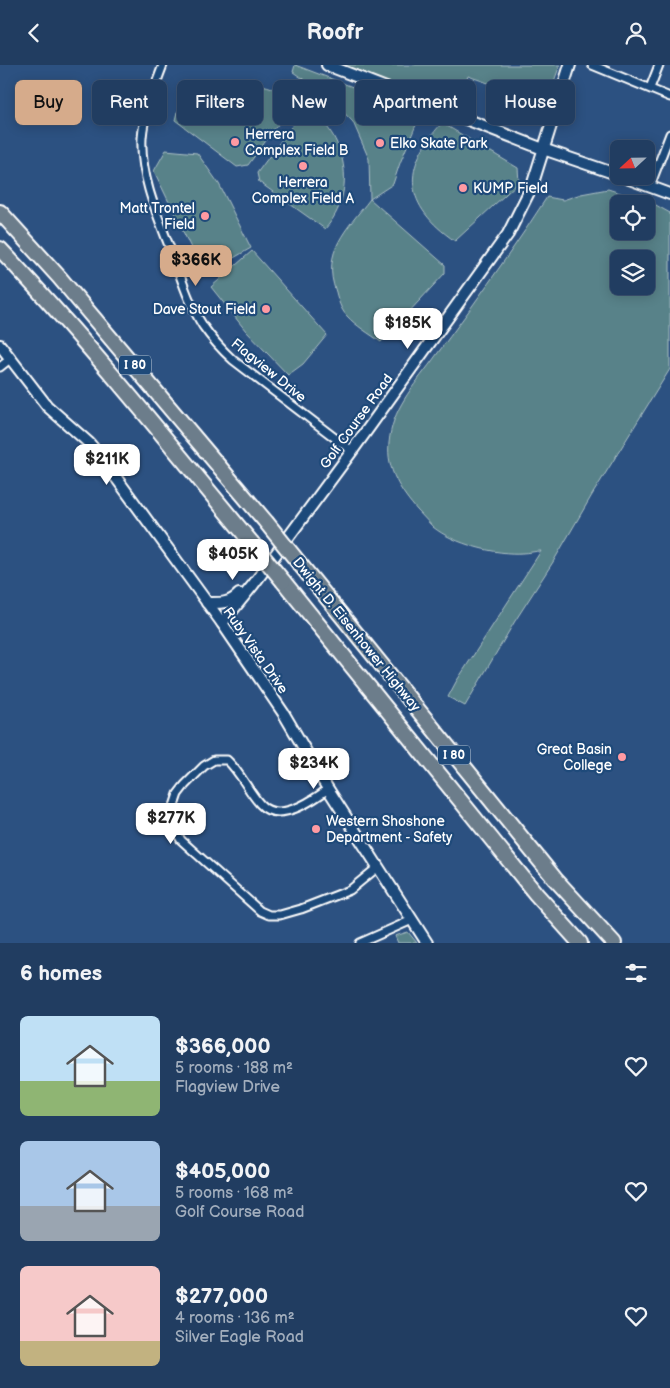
<!DOCTYPE html>
<html lang="en">
<head>
<meta charset="utf-8">
<style>
  body { margin:0; font-family:"Balsamiq Sans",sans-serif; background:#294467; color:#f1f3f6; height:100vh; display:flex; flex-direction:column; font-size:19px; white-space:nowrap }
  * { box-sizing:border-box; margin:0 }
  p { font-size:16px; color:#a2aebd }
  .icon { flex:none; width:28px; height:28px; fill:none; stroke:currentColor; stroke-width:2; stroke-linecap:round; stroke-linejoin:round }
  .map { position:relative; height:878px; overflow:hidden }
  .panel { display:flex; flex-direction:column; background:#213d61; flex:1 }
  .panel>* { flex:none }
  .hud { position:absolute; left:15px; top:15px; width:640px; height:45px; display:flex; gap:10px }
  .needle { width:32px; rotate:248deg }
  .fabs { position:absolute; left:610px; top:75px; display:grid; gap:10px }
  .fabs a { display:grid; place-items:center; width:45px; height:45px; border-radius:8px; background:#213d61; box-shadow:0 2px 12px #0003,0 0 0 1px #3e5676; font-size:25px }
  .price { position:absolute; translate:-50% -42px; padding:0 11px; border-radius:10px; background:#fff; color:#222; font-size:16px; line-height:32px; filter:drop-shadow(0 1px 2px #0008) }
  .price::after { content:''; position:absolute; left:50%; top:30px; width:15px; height:11px; margin-left:-8px; background:inherit; clip-path:polygon(0 0,100% 0,50% 100%) }
  .price.active { background:#d6ab8b; color:#111 }
  ul { padding:0; list-style:none }
  li { display:flex; align-items:center; gap:15px; height:125px; padding:0 20px }
  li span { display:grid; place-items:center; flex:none; width:140px; height:100px; border-radius:8px; color:#555 }
  li>.icon { margin-inline-start:auto }
  span .icon { width:60px; height:60px; fill:#fffc; stroke-width:1 }
  li b { font-size:21px }
  h2 { display:flex; justify-content:space-between; align-items:center; height:60px; padding:0 20px; font-size:21px }
  .chip { padding:0 18px; border-radius:8px; background:#213d61; box-shadow:0 2px 12px #0003,0 0 0 1px #3e5676; font-size:18px; line-height:45px }
  .chip.active { background:#d6ab8b; color:#111 }
  header { display:flex; justify-content:space-between; align-items:center; height:65px; padding:0 20px; background:#213d61; font-size:22px; font-weight:800 }
  .map>svg:first-child { display:block }
</style>
</head>
<body>
<header><svg class="icon" aria-label="back" viewBox="0 0 24 24"><path d="M15 5l-7 7 7 7"/></svg>Roofr<svg class="icon" aria-label="person" viewBox="0 0 24 24"><circle cx="12" cy="8" r="4"/><path d="M4 21q1-7 8-7t8 7"/></svg></header>
<div class="map">
<svg width="670" height="878" viewBox="0 0 670 878">
  <rect width="100%" height="100%" fill="#2c5181"/>
  <filter id="ink" filterUnits="userSpaceOnUse"><feTurbulence type="fractalNoise" baseFrequency=".02" numOctaves="2"/><feDisplacementMap in="SourceGraphic" scale="10" xChannelSelector="R" yChannelSelector="G"/><feConvolveMatrix kernelMatrix="1 2 1 2 8 2 1 2 1" color-interpolation-filters="sRGB"/></filter>
  <g filter="url(#ink)">
    <!-- green -->
    <g fill="#588289" stroke="#acc0c4" fill-rule="evenodd">
      <path d="M 295,0 L 421,48 L 400,98 L 393,119 L 370,134 L 445,200 L 445,208 L 381,277 C 370,269 356,261 347,251 C 341,245 338,235 336,227 C 321,187 347,164 370,134 L 369,94 L 353,57 L 328,31 L 293,7 Z"/>
      <path d="M 341,0 L 560,0 L 546,38 L 468,11 L 456,45 Z"/>
      <path d="M 235,16 C 259,18 277,22 296,35 L 248,100 L 237,102 L 175,55 L 177,47 L 187,36 L 218,18 Z"/>
      <path d="M 306,42 C 347,69 358,127 325,164 L 259,117 L 257,108 Z"/>
      <path d="M 442,58 L 518,103 L 519,117 L 455,176 C 403,140 401,103 442,58 Z"/>
      <path d="M 166,85 L 197,88 L 219,119 L 251,183 L 204,210 L 154,106 Z"/>
      <path d="M 608,124 L 654,139 L 670,148 L 670,304 L 592,430 L 553,497 L 515,556 L 465,641 L 448,632 L 456,617 L 541,486 C 535,486 529,488 523,488 C 496,490 454,479 433,462 C 428,457 423,451 418,446 C 401,427 386,404 389,378 C 392,344 413,322 432,296 C 444,280 456,263 468,247 C 495,209 522,171 547,132 L 563,135 L 581,129 ZM 619,139 L 646,139 L 646,166 L 619,166 ZM 619,194 L 646,194 L 646,221 L 619,221 Z"/>
      <path d="M 252,186 L 327,270 L 303,299 L 288,310 L 246,266 L 211,222 Z"/>
      <path d="M 408,867 L 417,878 L 398,878 L 395,871 Z"/>
    </g>
    <g fill="none" stroke-linecap="round" stroke-linejoin="round">
      <!-- street casing -->
      <g stroke="#fff" stroke-width="11">
        <g id="street">
          <path d="M 163,0 C 154,24 144,47 142,73 C 140,113 159,154 173,191 C 182,215 189,239 203,261 C 212,274 222,285 233,295 L 352,386"/>
          <path d="M 592,0 L 670,32"/>
          <path d="M 650,23 L 659,0"/>
          <path d="M 650,121 L 670,69"/>
          <path d="M 0,302 L 10,294"/>
          <path d="M 328,724 C 312,736 278,759 260,739 C 248,726 241,708 227,695 L 214,695 L 204,701 L 185,720 L 178,729 L 174,741 L 176,766 L 181,775 L 260,846 L 269,850 L 280,850 L 301,844 L 350,825 L 378,802"/>
          <path d="M 360,878 L 412,855"/>
        </g>
      </g>
      <!-- secondary casing -->
      <g stroke="#fff" stroke-width="14">
        <g id="secondary">
          <path d="M 327,0 L 543,84 L 619,110"/>
          <path d="M 621,111 L 670,129"/>
          <path d="M 0,280 L 47,341 L 89,378 L 101,392 L 222,558 L 284,649 L 328,724 L 427,878"/>
          <path d="M 207,538 C 220,538 230,539 239,529"/>
          <path d="M 222,558 L 253,520 L 352,386 L 508,169 L 532,121 L 570,0"/>
        </g>
      </g>
      <!-- highway casing -->
      <g stroke="#fff" stroke-width="18">
        <g id="highway">
          <path d="M 0,147 L 59,212 L 266,457"/>
          <path d="M 0,184 C 88,277 169,378 251,477"/>
          <path d="M 299,498 L 555,814 L 614,878"/>
          <path d="M 283,516 L 536,829 L 580,878"/>
        </g>
      </g>
      <!-- street -->
      <use href="#street" stroke="#1f4a7a" stroke-width="7"/>
      <!-- secondary -->
      <use href="#secondary" stroke="#1f4a7a" stroke-width="10"/>
      <!-- highway -->
      <use href="#highway" stroke="#6c7d8b" stroke-width="14"/>
      <!-- highway-bridge casing -->
      <g stroke="#fff" stroke-width="18" stroke-linecap="butt">
        <g id="highway-bridge">
          <path d="M 266,457 L 299,498"/>
          <path d="M 251,477 L 283,516"/>
        </g>
      </g>
      <!-- highway-bridge -->
      <use href="#highway-bridge" stroke="#6c7d8b" stroke-width="14"/>
    </g>
  </g>
  <!-- markers -->
  <g fill="#ff9aa2" stroke="#1f4a7a" stroke-width="2">
    <circle cx="235" cy="77" r="5"/>
    <circle cx="380" cy="78" r="5"/>
    <circle cx="303" cy="101" r="5"/>
    <circle cx="463" cy="123" r="5"/>
    <circle cx="205" cy="151" r="5"/>
    <circle cx="266" cy="244" r="5"/>
    <circle cx="622" cy="692" r="5"/>
    <circle cx="316" cy="764" r="5"/>
  </g>
  <g text-anchor="middle" stroke-width="4.5" stroke-linejoin="round" paint-order="stroke">
    <!-- shield labels -->
    <g fill="#1f4a7a" stroke="#bcc9d7" stroke-width="1">
      <rect x="119" y="290.5" width="32" height="19" rx="4"/>
      <rect x="438" y="680.5" width="32" height="19" rx="4"/>
    </g>
    <g font-size="12" font-weight="bold" fill="#fff">
      <text x="135" y="304">I 80</text>
      <text x="454" y="694">I 80</text>
    </g>
    <!-- poi labels -->
    <g font-size="14" fill="#fff" stroke="#1f4a7a" text-anchor="start">
      <text x="245" y="74">Herrera<tspan x="245" dy="16">Complex Field B</tspan></text>
      <text x="390" y="83">Elko Skate Park</text>
      <text x="303" y="122" text-anchor="middle">Herrera<tspan x="303" dy="16">Complex Field A</tspan></text>
      <text x="473" y="128">KUMP Field</text>
      <text x="195" y="148" text-anchor="end">Matt Trontel<tspan x="195" dy="16">Field</tspan></text>
      <text x="256" y="249" text-anchor="end">Dave Stout Field</text>
      <text x="612" y="689" text-anchor="end">Great Basin<tspan x="612" dy="16">College</tspan></text>
      <text x="326" y="761">Western Shoshone<tspan x="326" dy="16">Department - Safety</tspan></text>
    </g>
    <!-- street labels -->
    <g font-size="14" fill="#fff" stroke="#1f4a7a">
      <text transform="translate(269 305) rotate(39)" y="5">Flagview Drive</text>
      <text transform="translate(356 356) rotate(-54)" y="5">Golf Course Road</text>
      <text transform="translate(357 569) rotate(51)" y="5">Dwight D. Eisenhower Highway</text>
      <text transform="translate(256 585) rotate(55)" y="5">Ruby Vista Drive</text>
    </g>
  </g>
</svg>
<div class="fabs">
<a><svg class="needle" viewBox="-14 -14 28 28"><path d="M0-13l5 13h-10z" fill="#e53935"/><path d="M0 13l5-13h-10z" fill="#a2aebd"/></svg></a>
<a><svg class="icon" aria-label="locate" viewBox="0 0 24 24"><circle cx="12" cy="12" r="6"/><path d="M12 2v4M12 18v4M2 12h4M18 12h4"/></svg></a>
<a><svg class="icon" aria-label="layers" viewBox="0 0 24 24"><path d="M12 4l9 5-9 5-9-5zM3 14l9 5 9-5"/></svg></a>
</div>
<b class="price active" style="left:196px;top:222px">$366K</b>
<b class="price" style="left:408px;top:285px">$185K</b>
<b class="price" style="left:107px;top:421px">$211K</b>
<b class="price" style="left:233px;top:516px">$405K</b>
<b class="price" style="left:314px;top:725px">$234K</b>
<b class="price" style="left:171px;top:780px">$277K</b>
<div class="hud">
<a class="chip active">Buy</a>
<a class="chip">Rent</a>
<a class="chip">Filters</a>
<a class="chip">New</a>
<a class="chip">Apartment</a>
<a class="chip">House</a>
</div>
</div>
<section class="panel">
<h2>6 homes<svg class="icon" aria-label="filters" viewBox="0 0 24 24"><path d="M4 7h16M4 17h16"/><circle cx="9" cy="7" r="2"/><circle cx="15" cy="17" r="2"/></svg></h2>
<ul>
<li><span style="background:linear-gradient(#bfe0f5 65%,#8fb573 0)"><svg class="icon" aria-label="home" viewBox="0 0 24 24"><path d="M3 11l9-7 9 7M6 9v11h12V9"/></svg></span><div><b>$366,000</b><p>5 rooms · 188 m²</p><p>Flagview Drive</p></div><svg class="icon" aria-label="heart" viewBox="0 0 24 24"><path d="M12 20l-8-8c-3-5 5-10 8-4 3-6 11-1 8 4z"/></svg></li>
<li><span style="background:linear-gradient(#a9c7e8 65%,#9aa5b1 0)"><svg class="icon" aria-label="home" viewBox="0 0 24 24"><path d="M3 11l9-7 9 7M6 9v11h12V9"/></svg></span><div><b>$405,000</b><p>5 rooms · 168 m²</p><p>Golf Course Road</p></div><svg class="icon" aria-label="heart" viewBox="0 0 24 24"><path d="M12 20l-8-8c-3-5 5-10 8-4 3-6 11-1 8 4z"/></svg></li>
<li><span style="background:linear-gradient(#f6c9c9 75%,#c2b280 0)"><svg class="icon" aria-label="home" viewBox="0 0 24 24"><path d="M3 11l9-7 9 7M6 9v11h12V9"/></svg></span><div><b>$277,000</b><p>4 rooms · 136 m²</p><p>Silver Eagle Road</p></div><svg class="icon" aria-label="heart" viewBox="0 0 24 24"><path d="M12 20l-8-8c-3-5 5-10 8-4 3-6 11-1 8 4z"/></svg></li>
</ul>
</section>
</body>
</html>
